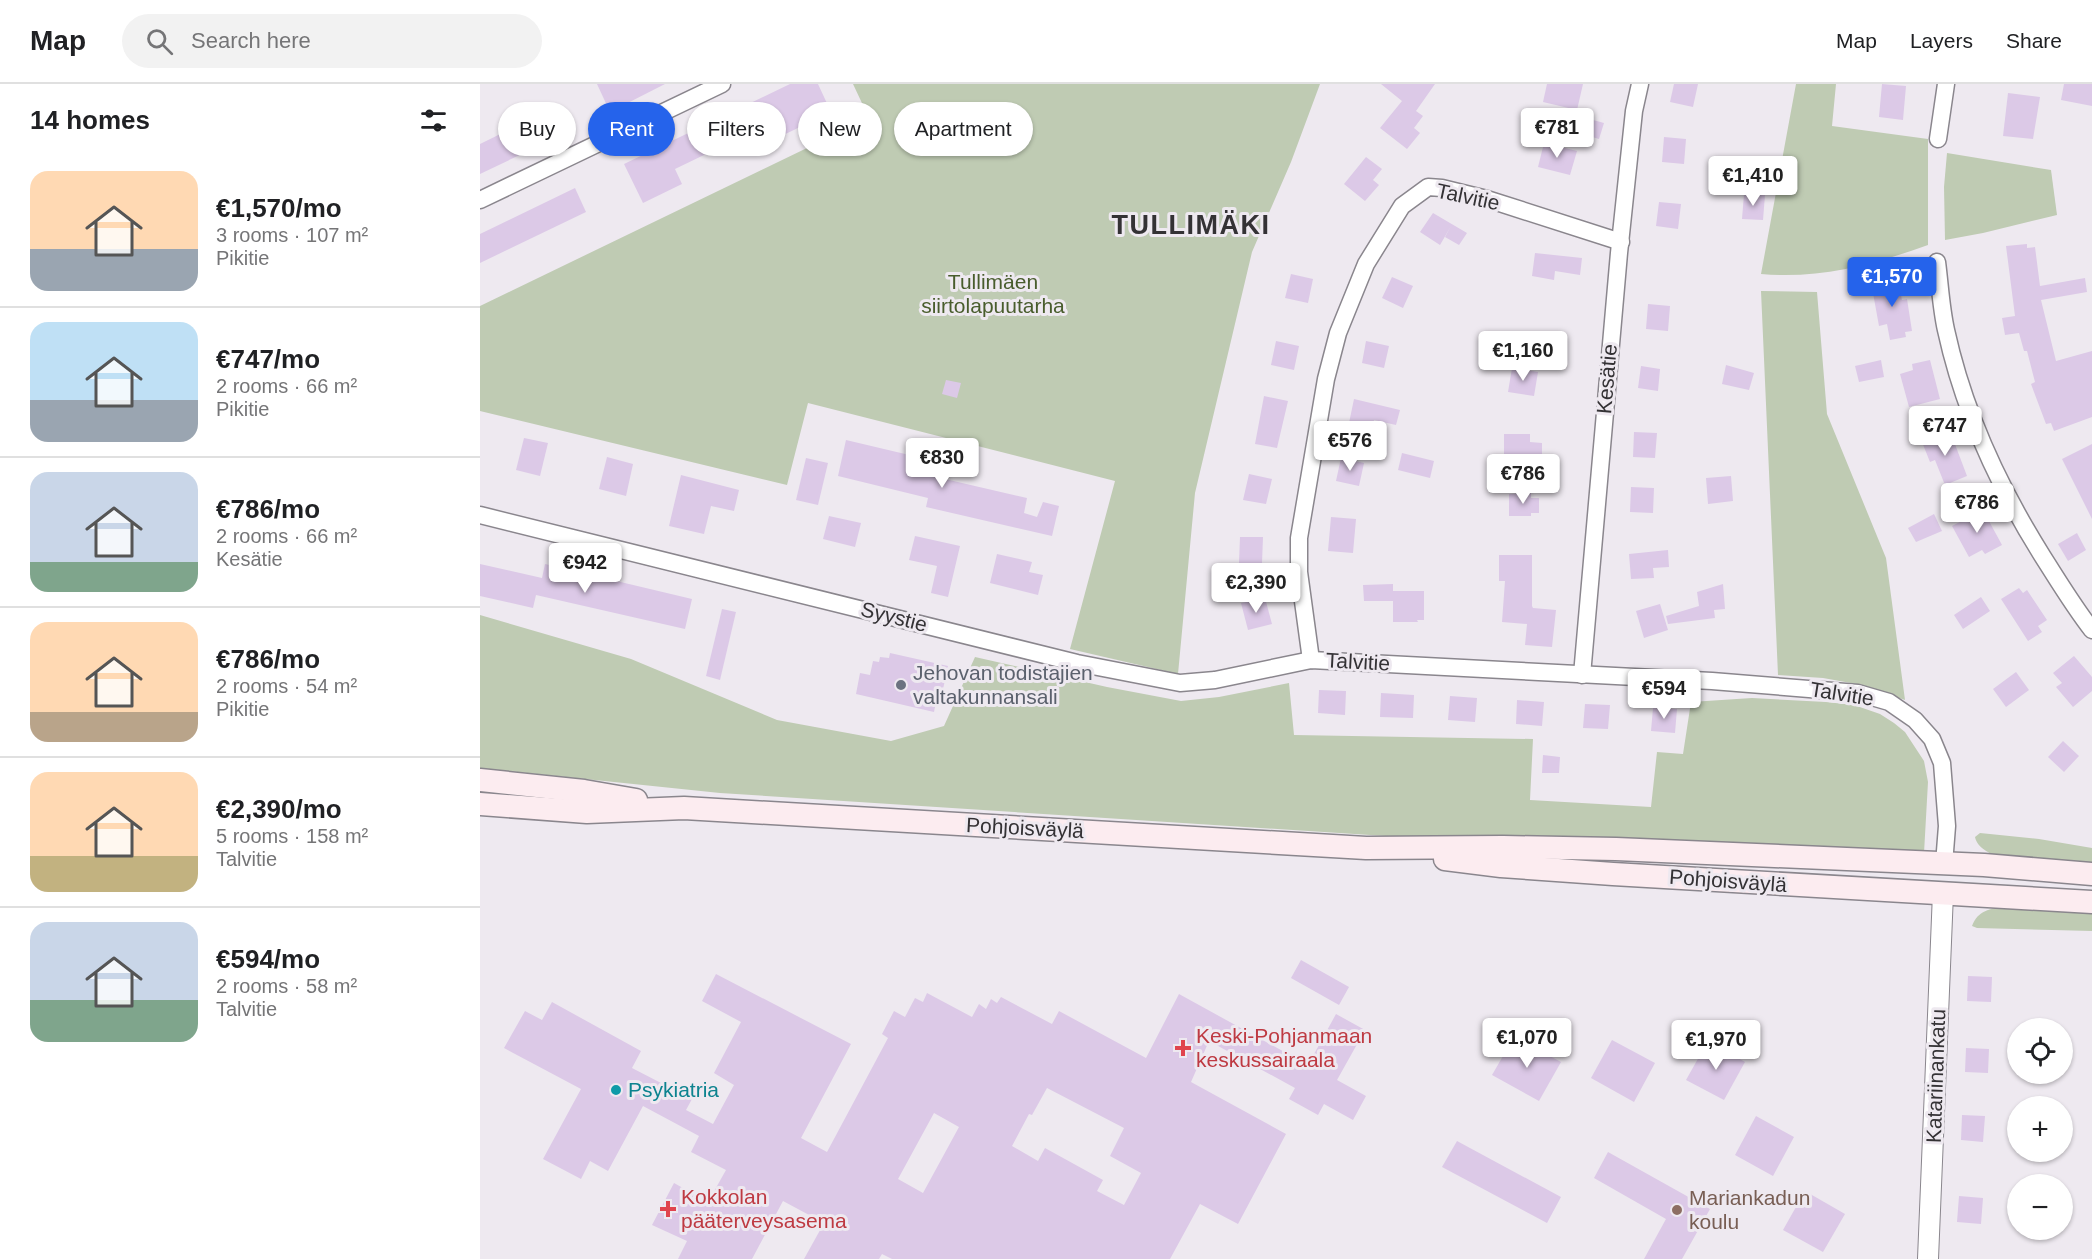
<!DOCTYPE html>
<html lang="en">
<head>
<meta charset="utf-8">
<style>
  body { margin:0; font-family:Helvetica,sans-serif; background:#f2f2f2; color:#202124; height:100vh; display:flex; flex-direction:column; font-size:22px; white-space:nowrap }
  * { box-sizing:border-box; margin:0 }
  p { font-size:20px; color:#757577 }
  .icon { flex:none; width:33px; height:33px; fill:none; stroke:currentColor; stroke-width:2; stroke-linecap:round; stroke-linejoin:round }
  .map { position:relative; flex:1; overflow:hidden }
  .details { display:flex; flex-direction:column; background:#fff; width:480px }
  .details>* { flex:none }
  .hud { position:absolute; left:18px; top:18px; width:570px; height:54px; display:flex; gap:12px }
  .controls { position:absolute; left:1527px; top:934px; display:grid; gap:12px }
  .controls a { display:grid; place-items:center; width:66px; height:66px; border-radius:50%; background:#fff; box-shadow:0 2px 4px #0004; font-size:30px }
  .price { position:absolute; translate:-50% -51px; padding:0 14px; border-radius:6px; background:#fff; color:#222; font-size:20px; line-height:39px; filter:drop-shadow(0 2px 3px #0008) }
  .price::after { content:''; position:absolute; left:50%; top:36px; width:18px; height:14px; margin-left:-9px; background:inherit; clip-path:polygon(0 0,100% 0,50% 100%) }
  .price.active { background:#2563eb; color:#fff }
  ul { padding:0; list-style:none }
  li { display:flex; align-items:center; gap:18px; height:150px; padding:0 30px }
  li+li { border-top:2px solid #e0e0e0 }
  li span { display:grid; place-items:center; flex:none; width:168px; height:120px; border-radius:18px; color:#555 }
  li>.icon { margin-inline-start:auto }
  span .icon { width:72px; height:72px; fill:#fffc; stroke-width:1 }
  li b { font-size:26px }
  h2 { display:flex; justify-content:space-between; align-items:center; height:72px; padding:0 30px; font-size:26px }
  .tag { padding:0 21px; border-radius:27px; background:#fff; box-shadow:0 2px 4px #0004; font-size:21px; line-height:54px }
  .tag.active { background:#2563eb; color:#fff }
  header { display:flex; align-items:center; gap:36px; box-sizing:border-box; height:84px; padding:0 30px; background:#fff; border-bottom:2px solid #e0e0e0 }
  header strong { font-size:28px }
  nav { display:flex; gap:33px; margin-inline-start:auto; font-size:21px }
  .search { width:420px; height:54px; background:#f2f2f2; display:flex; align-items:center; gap:15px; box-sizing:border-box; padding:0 21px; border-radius:33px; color:#757577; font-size:22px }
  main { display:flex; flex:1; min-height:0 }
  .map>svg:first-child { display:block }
</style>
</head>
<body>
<header>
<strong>Map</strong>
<div class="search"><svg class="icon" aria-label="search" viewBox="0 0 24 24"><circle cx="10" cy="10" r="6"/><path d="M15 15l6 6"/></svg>Search here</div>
<nav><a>Map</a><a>Layers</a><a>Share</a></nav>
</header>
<main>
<section class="details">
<h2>14 homes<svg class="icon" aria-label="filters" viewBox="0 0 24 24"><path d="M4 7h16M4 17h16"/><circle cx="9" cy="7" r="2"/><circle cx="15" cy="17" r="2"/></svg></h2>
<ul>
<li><span style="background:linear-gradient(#ffd9b3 65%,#9aa5b1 0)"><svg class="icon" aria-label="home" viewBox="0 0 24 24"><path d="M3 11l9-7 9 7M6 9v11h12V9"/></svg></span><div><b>€1,570/mo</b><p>3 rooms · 107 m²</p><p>Pikitie</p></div></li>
<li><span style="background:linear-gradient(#bfe0f5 65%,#9aa5b1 0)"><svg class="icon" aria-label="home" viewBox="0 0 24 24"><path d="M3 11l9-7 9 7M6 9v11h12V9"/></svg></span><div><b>€747/mo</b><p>2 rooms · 66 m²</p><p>Pikitie</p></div></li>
<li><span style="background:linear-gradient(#c9d6e8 75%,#7fa58c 0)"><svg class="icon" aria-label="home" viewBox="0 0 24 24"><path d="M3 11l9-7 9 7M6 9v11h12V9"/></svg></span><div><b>€786/mo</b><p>2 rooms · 66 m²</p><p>Kesätie</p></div></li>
<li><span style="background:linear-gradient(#ffd9b3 75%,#b9a48a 0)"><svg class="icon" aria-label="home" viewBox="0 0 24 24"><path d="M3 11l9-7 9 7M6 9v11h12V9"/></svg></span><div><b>€786/mo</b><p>2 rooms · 54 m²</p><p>Pikitie</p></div></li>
<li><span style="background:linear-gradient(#ffd9b3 70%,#c2b280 0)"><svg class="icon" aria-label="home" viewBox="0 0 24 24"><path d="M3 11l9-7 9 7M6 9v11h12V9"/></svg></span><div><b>€2,390/mo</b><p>5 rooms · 158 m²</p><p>Talvitie</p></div></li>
<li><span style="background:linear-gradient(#c9d6e8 65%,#7fa58c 0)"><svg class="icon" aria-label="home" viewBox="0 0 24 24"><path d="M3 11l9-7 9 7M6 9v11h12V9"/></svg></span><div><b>€594/mo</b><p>2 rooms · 58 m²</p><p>Talvitie</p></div></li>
</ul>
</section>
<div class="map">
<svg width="1612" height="1175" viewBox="0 0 1612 1175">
  <rect width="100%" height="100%" fill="#eee9f0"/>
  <!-- green -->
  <g fill="#bfcbb3">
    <path d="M 373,0 L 840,0 L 811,78 L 772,168 L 715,409 L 698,590 L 590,565 L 635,397 L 328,319 L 307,401 L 0,327 L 0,222 L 389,34 Z"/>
    <path d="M 1316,0 L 1356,0 L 1352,42 L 1448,55 L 1448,161 C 1392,181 1341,195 1281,190 Z"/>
    <path d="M 1467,69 L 1571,86 L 1577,131 L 1503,149 L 1465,156 L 1464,103 Z"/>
    <path d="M 1281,207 L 1337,208 L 1347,330 L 1406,474 L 1425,616 L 1382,601 L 1343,594 L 1298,591 Z"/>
    <path d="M 0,531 L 151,575 L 297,636 L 411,657 L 464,642 L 495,573 L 627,603 L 701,617 L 739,613 L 809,599 L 814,651 L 1053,655 L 1050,716 L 1171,723 L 1177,668 L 1203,670 L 1211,618 L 1272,614 L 1346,618 L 1374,621 L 1400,630 L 1414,639 L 1425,648 L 1444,677 L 1448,698 L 1444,769 L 1045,751 L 936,754 L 240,709 L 0,684 Z"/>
    <path d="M 1500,749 L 1559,755 L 1612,764 L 1612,780 L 1519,774 C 1510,769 1497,764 1495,753 Z"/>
    <path d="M 1525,822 L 1612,829 L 1612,847 L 1497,844 L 1492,842 C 1498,826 1510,825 1525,822 Z"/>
  </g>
  <!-- building -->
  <g fill="#dcc9e7" fill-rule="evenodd">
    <path d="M 117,0 L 185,0 L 130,28 Z"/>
    <path d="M 310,0 L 338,0 L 351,28 L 291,57 L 284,42 L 195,85 L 202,100 L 163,119 L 144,80 Z"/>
    <path d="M 901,0 L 955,0 L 936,27 L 943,32 L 934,44 L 940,49 L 927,65 L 900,44 L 922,17 Z"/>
    <path d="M 1067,0 L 1103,0 L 1097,26 L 1063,18 Z"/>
    <path d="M 1194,0 L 1218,0 L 1213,23 L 1190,18 Z"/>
    <path d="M 1402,0 L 1426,2 L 1423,36 L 1399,33 Z"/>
    <path d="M 1584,0 L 1612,0 L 1612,22 L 1581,16 Z"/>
    <path d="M 1528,9 L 1560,13 L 1553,55 L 1523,52 Z"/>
    <path d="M 59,31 L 71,56 L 0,90 L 0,60 Z"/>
    <path d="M 1106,34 L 1124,39 L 1119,55 L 1102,50 Z"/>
    <path d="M 1184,53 L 1206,55 L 1204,80 L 1182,78 Z"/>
    <path d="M 1064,59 L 1097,67 L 1090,91 L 1058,83 Z"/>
    <path d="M 886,73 L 902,85 L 893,96 L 899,101 L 885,117 L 864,100 Z"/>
    <path d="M 95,104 L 106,128 L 0,179 L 0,150 Z"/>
    <path d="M 1264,110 L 1285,111 L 1283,136 L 1262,135 Z"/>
    <path d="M 1179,118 L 1201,120 L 1198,145 L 1176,142 Z"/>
    <path d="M 953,129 L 987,149 L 979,161 L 965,153 L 971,142 L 960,161 L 940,148 Z"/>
    <path d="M 1547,160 L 1547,164 L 1555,163 L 1560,202 L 1605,194 L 1607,208 L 1561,216 L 1576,277 L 1612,267 L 1612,333 L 1574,347 L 1571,339 L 1566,340 L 1551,300 L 1555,298 L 1547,267 L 1544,267 L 1539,249 L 1525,251 L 1522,234 L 1535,232 L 1526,162 Z"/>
    <path d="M 1055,169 L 1102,174 L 1100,191 L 1075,187 L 1074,196 L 1052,192 Z"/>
    <path d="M 811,190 L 833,195 L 828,219 L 805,214 Z"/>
    <path d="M 1417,192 L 1422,216 L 1427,215 L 1432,247 L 1425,248 L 1426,253 L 1410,256 L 1407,240 L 1399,242 L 1391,198 Z"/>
    <path d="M 912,193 L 933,202 L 923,224 L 902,214 Z"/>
    <path d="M 1168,220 L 1190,222 L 1188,247 L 1166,245 Z"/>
    <path d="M 796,257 L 819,262 L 814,286 L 791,281 Z"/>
    <path d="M 886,257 L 909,262 L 904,284 L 882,279 Z"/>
    <path d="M 1401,276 L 1404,293 L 1379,298 L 1375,282 Z"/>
    <path d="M 1450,276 L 1460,315 L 1429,323 L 1420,290 L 1433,286 L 1432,280 Z"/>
    <path d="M 1246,281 L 1274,289 L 1269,306 L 1242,300 Z"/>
    <path d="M 1161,282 L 1180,285 L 1178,307 L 1158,304 Z"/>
    <path d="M 1032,284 L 1058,288 L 1054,312 L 1028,308 Z"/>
    <path d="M 466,296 L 481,299 L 477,314 L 462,310 Z"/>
    <path d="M 784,312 L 808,317 L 797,364 L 775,360 Z"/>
    <path d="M 874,315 L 920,326 L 916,341 L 894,336 L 892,344 L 869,339 Z"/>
    <path d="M 1470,347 L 1487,392 L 1465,401 L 1455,376 L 1450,378 L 1442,358 Z"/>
    <path d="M 1154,348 L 1177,349 L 1175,374 L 1153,373 Z"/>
    <path d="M 1024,350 L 1050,350 L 1050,358 L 1062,359 L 1062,373 L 1024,373 Z"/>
    <path d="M 44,354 L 68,359 L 60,392 L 36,386 Z"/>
    <path d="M 366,356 L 442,374 L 439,389 L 547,414 L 544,429 L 557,433 L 563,418 L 579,422 L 572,452 L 446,423 L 448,414 L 358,392 Z"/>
    <path d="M 1612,360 L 1612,435 L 1582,375 Z"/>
    <path d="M 922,369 L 954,377 L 950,394 L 918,386 Z"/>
    <path d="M 127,373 L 153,380 L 146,412 L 119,405 Z"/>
    <path d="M 326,374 L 348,379 L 338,421 L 316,416 Z"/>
    <path d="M 861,374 L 884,379 L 879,402 L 856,397 Z"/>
    <path d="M 769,390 L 792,395 L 786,420 L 763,416 Z"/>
    <path d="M 201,391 L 259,406 L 254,427 L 231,422 L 224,450 L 189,442 Z"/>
    <path d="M 1251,392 L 1253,417 L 1228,420 L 1226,394 Z"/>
    <path d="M 1151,403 L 1174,404 L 1173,429 L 1150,428 Z"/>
    <path d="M 1051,409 L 1051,414 L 1059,414 L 1059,429 L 1051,429 L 1051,432 L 1029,432 L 1029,410 Z"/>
    <path d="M 1503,426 L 1522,461 L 1505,470 L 1502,466 L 1489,473 L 1472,442 Z"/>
    <path d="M 1454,430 L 1462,447 L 1436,458 L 1428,444 Z"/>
    <path d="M 349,432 L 381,439 L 375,463 L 343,455 Z"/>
    <path d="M 851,433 L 876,435 L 873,469 L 848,467 Z"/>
    <path d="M 1597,449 L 1606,466 L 1588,477 L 1578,460 Z"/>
    <path d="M 435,452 L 480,462 L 468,513 L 451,509 L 457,482 L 429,476 Z"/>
    <path d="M 760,453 L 783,453 L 782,479 L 759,479 Z"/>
    <path d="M 1188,466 L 1189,483 L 1173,484 L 1174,494 L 1151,495 L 1149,470 Z"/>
    <path d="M 517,470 L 552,478 L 549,488 L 563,491 L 558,511 L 510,499 Z"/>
    <path d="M 1019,471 L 1052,471 L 1052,522 L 1053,524 L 1076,526 L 1072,563 L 1045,561 L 1047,540 L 1022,538 L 1025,497 L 1019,497 Z"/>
    <path d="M 0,480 L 62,494 L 65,480 L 212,515 L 205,545 L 56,511 L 53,524 L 0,512 Z"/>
    <path d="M 913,500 L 913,507 L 944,507 L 944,536 L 937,536 L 938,538 L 913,538 L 913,517 L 884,517 L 883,501 Z"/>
    <path d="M 1243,500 L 1245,525 L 1234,526 L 1235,534 L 1188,540 L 1186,532 L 1219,522 L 1217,508 Z"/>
    <path d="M 1539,504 L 1543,509 L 1547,506 L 1567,536 L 1558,542 L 1562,548 L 1548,557 L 1521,515 Z"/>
    <path d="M 1501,513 L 1510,527 L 1483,545 L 1474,531 Z"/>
    <path d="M 785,514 L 792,540 L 768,546 L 761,519 Z"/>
    <path d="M 1180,520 L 1188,546 L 1164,554 L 1156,527 Z"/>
    <path d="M 242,525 L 256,528 L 240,596 L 226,592 Z"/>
    <path d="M 410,569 L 468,582 L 460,619 L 456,618 L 454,628 L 376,610 L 380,589 L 390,591 L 393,577 L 399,578 L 400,573 L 409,574 Z"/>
    <path d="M 1594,572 L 1612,593 L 1612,607 L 1593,623 L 1576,603 L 1582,599 L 1573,589 Z"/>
    <path d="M 1536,588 L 1549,606 L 1526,623 L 1513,605 Z"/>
    <path d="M 839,606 L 866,607 L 865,631 L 838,629 Z"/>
    <path d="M 901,609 L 934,611 L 933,634 L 900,633 Z"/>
    <path d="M 970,612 L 997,614 L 995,638 L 968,636 Z"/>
    <path d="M 1037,616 L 1064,618 L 1062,642 L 1036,640 Z"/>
    <path d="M 1105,620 L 1130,621 L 1128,645 L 1103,644 Z"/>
    <path d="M 1173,624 L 1197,625 L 1195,649 L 1171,647 Z"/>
    <path d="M 1583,657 L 1599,672 L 1584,688 L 1568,673 Z"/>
    <path d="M 1063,671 L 1080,673 L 1079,689 L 1062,689 Z"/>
    <path d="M 821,876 L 869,903 L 859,921 L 811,894 Z"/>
    <path d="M 236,890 L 371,960 L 321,1054 L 347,1068 L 408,954 L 402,950 L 414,927 L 425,933 L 435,914 L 443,918 L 447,909 L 492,933 L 499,920 L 506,925 L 511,915 L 517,919 L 521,913 L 572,940 L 579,927 L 666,974 L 699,910 L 828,981 L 856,930 L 885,946 L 857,996 L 886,1012 L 873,1036 L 844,1020 L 838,1031 L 809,1015 L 815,1004 L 729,957 L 711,998 L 806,1050 L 758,1140 L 720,1120 L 690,1175 L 412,1175 L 402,1170 L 399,1175 L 324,1175 L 344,1139 L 303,1117 L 272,1175 L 198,1175 L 207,1157 L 172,1141 L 194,1099 L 228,1118 L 246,1086 L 211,1068 L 219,1052 L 163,1022 L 128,1087 L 110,1077 L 101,1095 L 63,1075 L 101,1005 L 24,964 L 45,927 L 62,936 L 72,918 L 161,967 L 152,984 L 212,1015 L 206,1026 L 233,1040 L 254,1001 L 234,989 L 261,938 L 222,917 ZM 567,1004 L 644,1044 L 630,1072 L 661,1089 L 644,1121 L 617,1107 L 623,1096 L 565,1064 L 558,1077 L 532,1062 L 549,1030 L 552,1031 ZM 454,1029 L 479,1043 L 443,1109 L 418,1095 Z"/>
    <path d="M 1488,892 L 1512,893 L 1511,918 L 1487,917 Z"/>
    <path d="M 1034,953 L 1081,978 L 1059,1017 L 1012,991 Z"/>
    <path d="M 1132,956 L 1175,979 L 1154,1018 L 1111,994 Z"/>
    <path d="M 1228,957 L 1265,978 L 1244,1016 L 1206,996 Z"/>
    <path d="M 1486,964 L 1509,965 L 1508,989 L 1485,988 Z"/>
    <path d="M 1482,1031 L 1505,1032 L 1503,1058 L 1481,1056 Z"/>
    <path d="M 1276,1032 L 1314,1053 L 1293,1092 L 1255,1071 Z"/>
    <path d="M 977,1057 L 1081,1113 L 1067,1139 L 962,1083 Z"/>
    <path d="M 1128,1068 L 1230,1125 L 1202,1175 L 1164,1175 L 1186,1135 L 1114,1094 Z"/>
    <path d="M 1325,1107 L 1365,1130 L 1343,1168 L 1303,1146 Z"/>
    <path d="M 1479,1112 L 1503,1114 L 1501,1140 L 1477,1138 Z"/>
  </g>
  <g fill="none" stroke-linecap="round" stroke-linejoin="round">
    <!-- minor casing -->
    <g stroke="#8a868d" stroke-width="19">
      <g id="minor">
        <path d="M 1458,55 L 1466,0"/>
        <path d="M 0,116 L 242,0"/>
        <path d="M 1457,178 C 1460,201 1461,224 1466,246 C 1484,329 1519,403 1563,473 C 1579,498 1594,523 1612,546"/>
        <path d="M 0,431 L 597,579 L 700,599 L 735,596 L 831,576 L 1232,597 L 1378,609 L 1409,618 L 1435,636 L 1452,655 L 1462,679 L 1467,742 L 1464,780"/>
        <path d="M 831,576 L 819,488 L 819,454 L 846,295 L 858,249 L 886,180 L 922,122 L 948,103 L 962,104 L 1007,115 L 1141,158"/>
        <path d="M 1102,591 L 1139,169 L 1154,27 L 1160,0"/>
      </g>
    </g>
    <!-- tertiary casing -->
    <g stroke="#8a868d" stroke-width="22">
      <path id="tertiary" d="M 1448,1175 L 1463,809"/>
    </g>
    <!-- secondary casing -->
    <g stroke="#8a868d" stroke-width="25">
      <g id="secondary">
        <path d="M 0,696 L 104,707 L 156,716"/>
        <path d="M 0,720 L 107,728 L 204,724 L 886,764 L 1023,763 L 1136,765 L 1504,781 L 1612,790"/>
        <path d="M 965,775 L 1021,782 L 1133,790 L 1612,818"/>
      </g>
    </g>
    <!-- minor -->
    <use href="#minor" stroke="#fff" stroke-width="16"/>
    <!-- tertiary -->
    <use href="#tertiary" stroke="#fff" stroke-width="20"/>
    <!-- secondary -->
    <use href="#secondary" stroke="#fcecf0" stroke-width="22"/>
  </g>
  <!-- markers -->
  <circle fill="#6b7280" stroke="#eee9f0" stroke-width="2" cx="421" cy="601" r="6"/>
  <g fill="#e0444e" stroke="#eee9f0" stroke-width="2">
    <path d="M700 955h6v6h6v6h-6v6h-6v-6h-6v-6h6z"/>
    <path d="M185 1116h6v6h6v6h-6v6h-6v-6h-6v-6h6z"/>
  </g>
  <circle fill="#0f9aa8" stroke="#eee9f0" stroke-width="2" cx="136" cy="1006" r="6"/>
  <circle fill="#8d6e63" stroke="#eee9f0" stroke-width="2" cx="1197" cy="1126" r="6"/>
  <g text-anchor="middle" stroke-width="6" stroke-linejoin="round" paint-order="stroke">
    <!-- street labels -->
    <g font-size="21" fill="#343235" stroke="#eee9f0">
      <text transform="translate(988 113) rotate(12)" y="7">Talvitie</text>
      <text transform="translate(1127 295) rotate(-85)" y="7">Kesätie</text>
      <text transform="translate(414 533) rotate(14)" y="7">Syystie</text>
      <text transform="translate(878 578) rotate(3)" y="7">Talvitie</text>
      <text transform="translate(1362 610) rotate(9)" y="7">Talvitie</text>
      <text transform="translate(545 744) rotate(3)" y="7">Pohjoisväylä</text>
      <text transform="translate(1248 797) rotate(4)" y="7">Pohjoisväylä</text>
      <text transform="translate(1456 992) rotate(-88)" y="7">Katariinankatu</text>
    </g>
    <!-- park labels -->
    <g font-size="21" fill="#495d2d" stroke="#eee9f0">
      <text x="513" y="205">Tullimäen<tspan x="513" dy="24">siirtolapuutarha</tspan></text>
    </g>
    <!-- worship labels -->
    <g font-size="21" fill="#5b616d" stroke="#eee9f0" text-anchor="start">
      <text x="433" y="596">Jehovan todistajien<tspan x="433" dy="24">valtakunnansali</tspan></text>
    </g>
    <!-- health labels -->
    <g font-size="21" fill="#be3a42" stroke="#eee9f0" text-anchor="start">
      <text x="716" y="959">Keski-Pohjanmaan<tspan x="716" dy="24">keskussairaala</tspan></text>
      <text x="201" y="1120">Kokkolan<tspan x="201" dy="24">pääterveysasema</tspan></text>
    </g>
    <!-- culture labels -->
    <g font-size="21" fill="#0d838f" stroke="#eee9f0" text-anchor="start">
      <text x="148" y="1013">Psykiatria</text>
    </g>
    <!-- education labels -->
    <g font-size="21" fill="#785e54" stroke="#eee9f0" text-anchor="start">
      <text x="1209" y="1121">Mariankadun<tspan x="1209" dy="24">koulu</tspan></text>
    </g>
    <!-- district labels -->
    <g font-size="27" font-weight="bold" letter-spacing="1.5" fill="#343235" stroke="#eee9f0">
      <text x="711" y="150">TULLIMÄKI</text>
    </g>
  </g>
</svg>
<div class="controls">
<a><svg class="icon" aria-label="locate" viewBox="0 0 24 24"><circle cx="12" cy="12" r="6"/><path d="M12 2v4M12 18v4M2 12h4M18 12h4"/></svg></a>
<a>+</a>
<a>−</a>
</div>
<b class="price" style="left:1077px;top:75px">€781</b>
<b class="price" style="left:1273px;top:123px">€1,410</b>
<b class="price active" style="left:1412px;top:224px">€1,570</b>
<b class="price" style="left:1043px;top:298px">€1,160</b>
<b class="price" style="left:1465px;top:373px">€747</b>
<b class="price" style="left:870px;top:388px">€576</b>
<b class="price" style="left:462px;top:405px">€830</b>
<b class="price" style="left:1043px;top:421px">€786</b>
<b class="price" style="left:1497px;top:450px">€786</b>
<b class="price" style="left:105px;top:510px">€942</b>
<b class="price" style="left:776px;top:530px">€2,390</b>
<b class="price" style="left:1184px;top:636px">€594</b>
<b class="price" style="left:1047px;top:985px">€1,070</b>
<b class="price" style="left:1236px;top:987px">€1,970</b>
<div class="hud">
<a class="tag">Buy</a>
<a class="tag active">Rent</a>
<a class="tag">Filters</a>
<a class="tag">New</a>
<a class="tag">Apartment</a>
</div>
</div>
</main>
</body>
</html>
